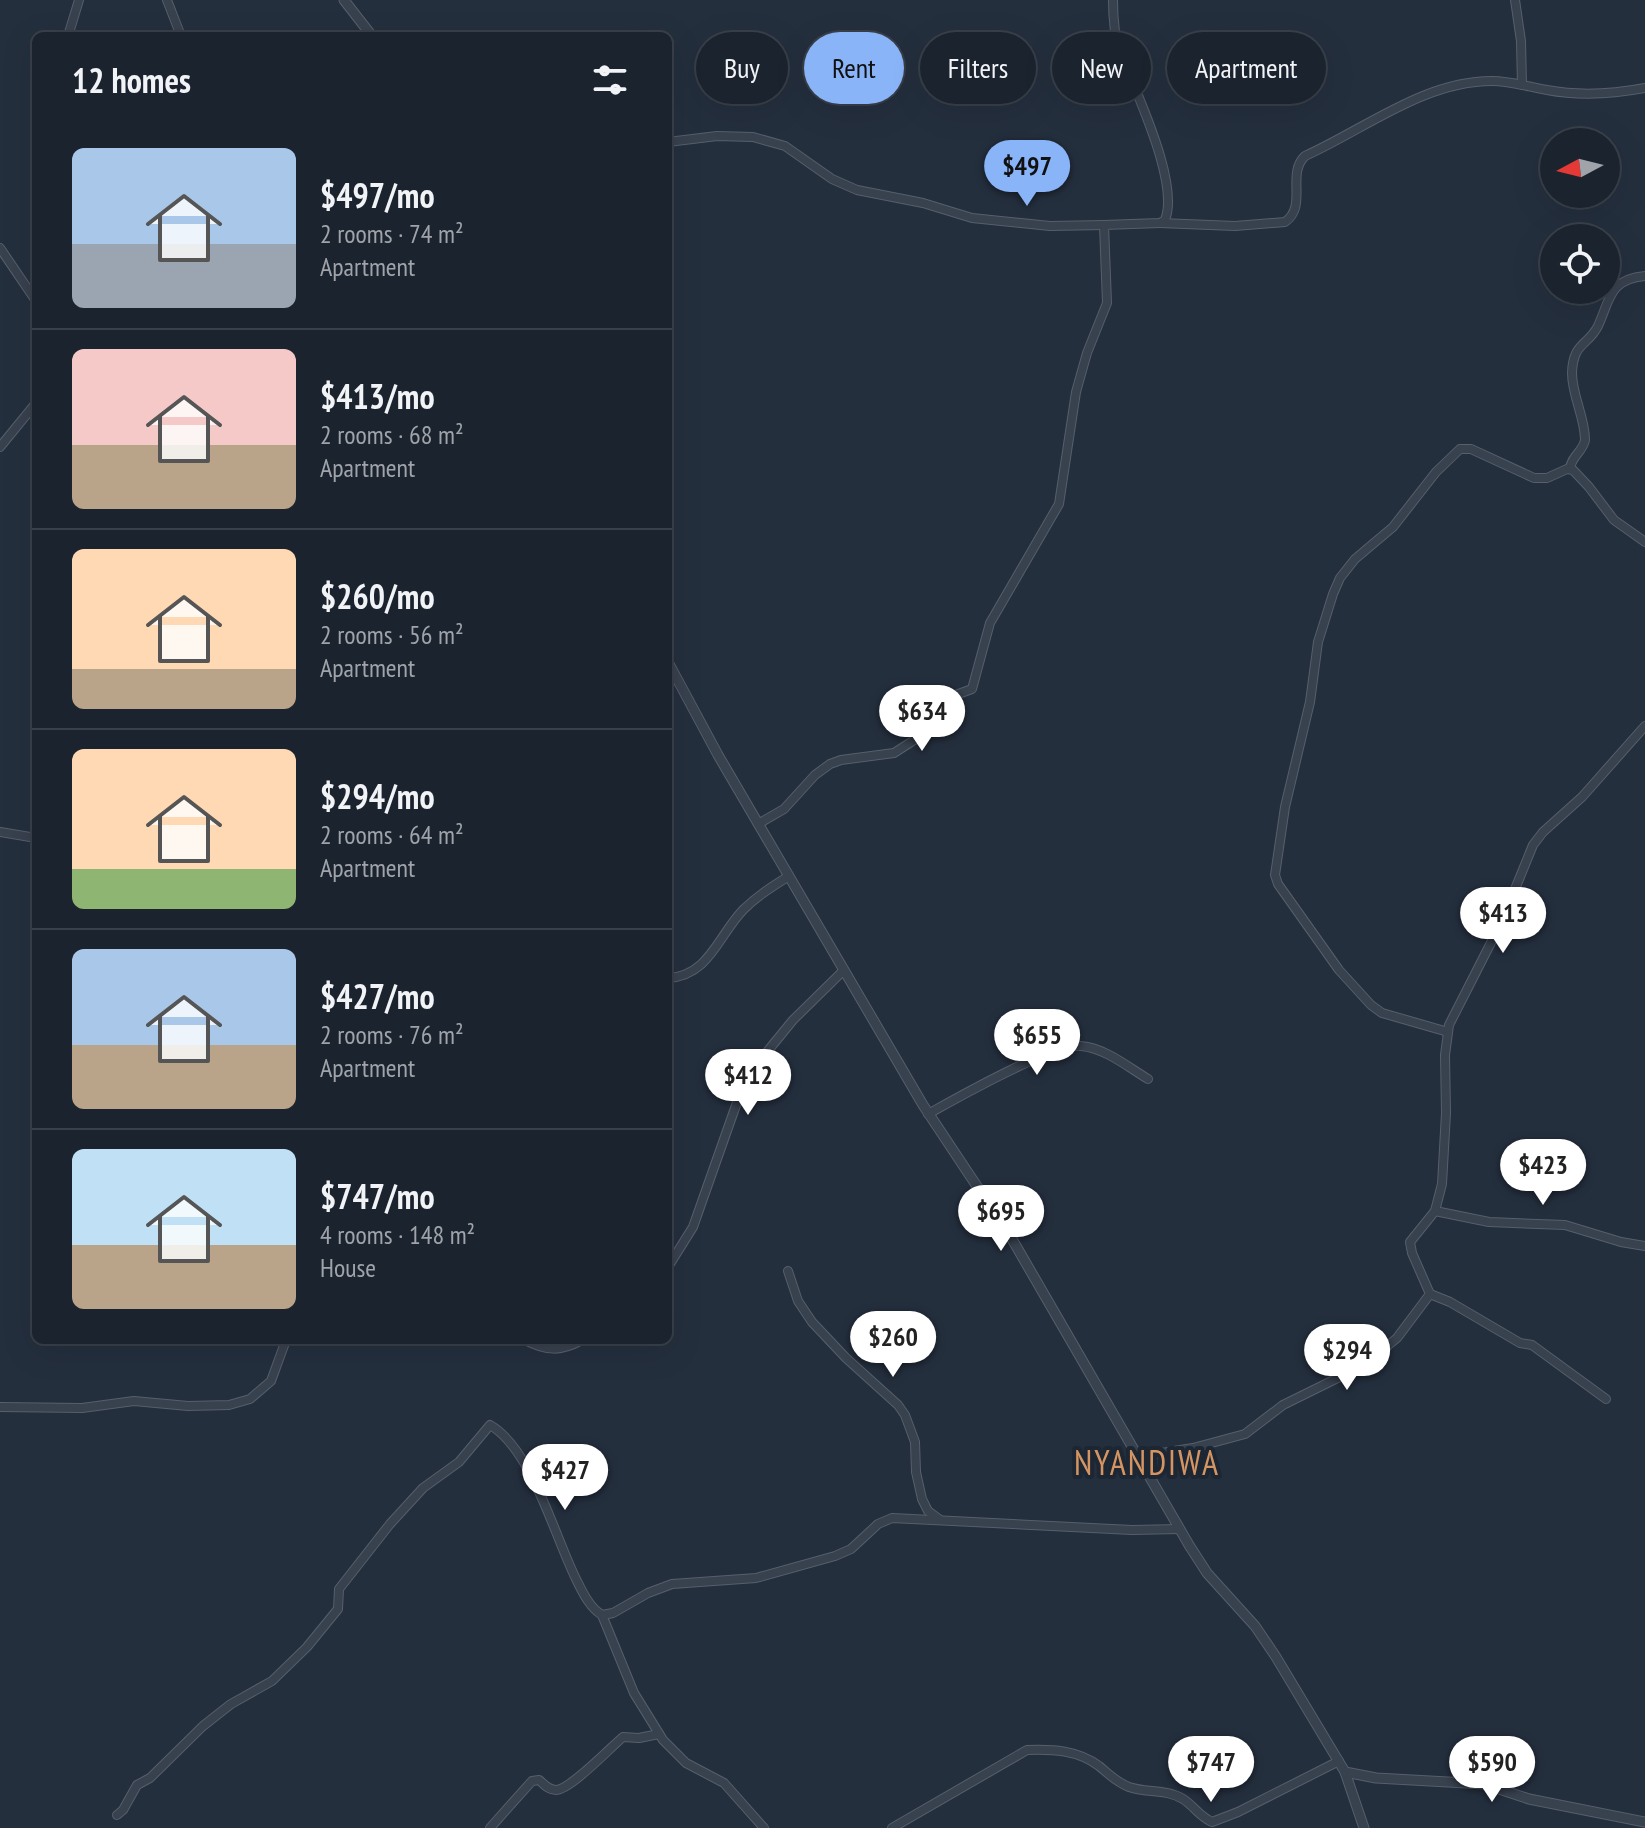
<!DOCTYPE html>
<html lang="en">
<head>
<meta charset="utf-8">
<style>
  body { margin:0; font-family:"PT Sans Narrow",sans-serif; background:#242b36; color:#f1f3f6; height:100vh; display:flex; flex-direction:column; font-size:30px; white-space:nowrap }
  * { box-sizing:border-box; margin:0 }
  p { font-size:26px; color:#a0a4aa }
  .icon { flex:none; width:44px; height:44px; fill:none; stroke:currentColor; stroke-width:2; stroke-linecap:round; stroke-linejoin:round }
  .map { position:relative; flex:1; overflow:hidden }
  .sheet { position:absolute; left:32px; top:32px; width:640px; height:1312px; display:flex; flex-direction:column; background:#1b232e; border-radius:12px; box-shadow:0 8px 32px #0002,0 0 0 2px #39404a }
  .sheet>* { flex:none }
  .top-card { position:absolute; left:696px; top:32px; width:760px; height:72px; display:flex; gap:16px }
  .needle { width:52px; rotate:263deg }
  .fabs { position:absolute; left:1540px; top:128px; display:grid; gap:16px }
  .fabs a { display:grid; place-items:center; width:80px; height:80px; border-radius:50%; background:#1b232e; box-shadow:0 8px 32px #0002,0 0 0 2px #39404a; font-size:40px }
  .price { position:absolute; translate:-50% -68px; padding:0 18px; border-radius:28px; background:#fff; color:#222; font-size:26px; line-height:52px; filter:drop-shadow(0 2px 4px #0008) }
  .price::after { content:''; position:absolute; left:50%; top:48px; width:24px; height:18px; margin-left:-12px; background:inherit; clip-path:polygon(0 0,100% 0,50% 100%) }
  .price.selected { background:#8ab4f8; color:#111 }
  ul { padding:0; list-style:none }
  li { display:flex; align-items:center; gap:24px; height:200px; padding:0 40px }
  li+li { border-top:2px solid #39404a }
  li span { display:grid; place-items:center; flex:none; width:224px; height:160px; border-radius:12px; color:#555 }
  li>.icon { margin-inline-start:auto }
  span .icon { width:96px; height:96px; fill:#fffc; stroke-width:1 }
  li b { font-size:34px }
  h2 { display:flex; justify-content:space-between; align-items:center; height:96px; padding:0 40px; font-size:34px }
  .pill { padding:0 28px; border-radius:36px; background:#1b232e; box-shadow:0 8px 32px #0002,0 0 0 2px #39404a; font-size:28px; line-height:72px }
  .pill.selected { background:#8ab4f8; color:#111 }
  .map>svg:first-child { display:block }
</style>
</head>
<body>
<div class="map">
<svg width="1645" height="1828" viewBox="0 0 1645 1828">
  <rect width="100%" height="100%" fill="#242f3e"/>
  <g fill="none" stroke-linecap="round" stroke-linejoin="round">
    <!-- minor casing -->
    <g stroke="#565f6c" stroke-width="10">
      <g id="minor">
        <path d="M 167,0 L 181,36"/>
        <path d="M 1515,0 L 1521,41 L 1522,85"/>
        <path d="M 68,36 L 79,0"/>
        <path d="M 668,142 L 717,136 L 753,137 L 785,146 L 832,179 L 857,190 L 923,203 L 972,218 L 1050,226 L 1104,225"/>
        <path d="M 1160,223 L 1235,226 L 1285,222 C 1308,206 1286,174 1305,156 C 1365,129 1424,81 1492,81 C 1511,81 1529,87 1547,90 C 1579,96 1613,94 1645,88"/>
        <path d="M 0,248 L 36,301"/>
        <path d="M 0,447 L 36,403"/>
        <path d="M 1570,469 C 1571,456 1583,452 1585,440 C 1585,417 1572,396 1572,373 C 1573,342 1588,346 1598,326 C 1610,300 1609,279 1645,276"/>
        <path d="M 758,824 L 784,809 L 815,775 L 830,764 L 841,760 L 894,753 L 919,737 L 934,724 L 950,697 L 972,689 L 990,623 L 1059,504 L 1076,392 L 1087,353 L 1107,303 L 1104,225 L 1160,223 L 1165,220 C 1178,188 1146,115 1133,83 C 1129,74 1122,66 1120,55 C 1115,38 1113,18 1113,0"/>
        <path d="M 0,832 L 36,838"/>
        <path d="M 668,978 C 709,976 718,936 743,910 C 757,896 773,886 789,876"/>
        <path d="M 1448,1032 L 1382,1013 L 1371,1005 L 1339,970 L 1278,884 L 1275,875 L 1285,807 L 1310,702 L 1318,642 L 1333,594 L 1340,578 L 1355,559 L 1393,527 L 1436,472 L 1460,449 L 1471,449 L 1534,478 L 1547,478 L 1567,469 L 1573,470 L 1589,487 L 1614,520 L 1645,542"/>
        <path d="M 928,1114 C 957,1098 1053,1043 1081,1046 C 1105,1048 1128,1067 1148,1079"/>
        <path d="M 1435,1211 L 1489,1222 L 1565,1225 L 1621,1242 L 1645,1246"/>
        <path d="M 668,1267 L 693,1227 L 741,1091 L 762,1058 L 793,1020 L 844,970"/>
        <path d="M 788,1271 L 798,1301 L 812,1322 L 846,1358 L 898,1405 L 905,1415 L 915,1442 L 916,1472 L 922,1499 L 928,1511 L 939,1519"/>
        <path d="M 1430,1294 L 1450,1302 L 1520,1343 L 1532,1345 L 1606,1399"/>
        <path d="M 525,1340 C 546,1351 560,1352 582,1340"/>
        <path d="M 0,1407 L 82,1408 L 134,1401 L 188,1406 L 229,1405 L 250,1399 L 271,1381 L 286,1340"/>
        <path d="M 1137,1457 L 1193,1448 L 1245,1434 L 1283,1405 L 1364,1365 L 1397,1338 L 1430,1294 L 1412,1253 L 1410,1242 L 1435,1211 L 1442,1184 L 1446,1113 L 1445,1055 L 1449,1025 L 1502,921 L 1533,845 L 1543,832 L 1582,797 L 1645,726"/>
        <path d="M 602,1615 L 634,1693 L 663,1740 L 686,1763 L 724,1783 L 764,1828"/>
        <path d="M 117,1815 L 123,1810 L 137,1785 L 150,1778 L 203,1726 L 231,1704 L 272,1681 L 307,1647 L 338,1609 L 339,1589 L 390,1524 L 423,1488 L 459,1462 L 490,1425 C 532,1449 555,1538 577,1581 C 583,1593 590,1608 602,1615 L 613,1613 L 648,1593 L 672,1584 L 756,1578 L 835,1556 L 851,1549 L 878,1524 L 892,1518 L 1132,1530 L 1180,1529"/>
        <path d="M 490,1828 L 532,1781 L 539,1780 C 544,1784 548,1790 556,1790 C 570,1790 611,1747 623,1737 L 639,1738 L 659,1734"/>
        <path d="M 892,1828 L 1027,1750 C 1052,1749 1078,1750 1099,1766 C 1109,1774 1116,1782 1129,1787 C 1146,1793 1167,1789 1183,1799 C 1194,1806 1199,1816 1212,1822 L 1238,1812 L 1339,1761"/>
      </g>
    </g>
    <!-- tertiary casing -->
    <g stroke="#565f6c" stroke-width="11">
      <g id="tertiary">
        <path d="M 344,0 L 372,36"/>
        <path d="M 668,662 L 718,755 L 923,1105 L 1012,1239 L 1189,1545 L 1207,1573 L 1255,1626 L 1276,1657 L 1345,1772 L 1364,1828"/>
        <path d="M 1345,1772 L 1376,1778 L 1484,1784 L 1529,1799 L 1645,1822"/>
      </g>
    </g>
    <!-- minor -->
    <use href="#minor" stroke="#38414e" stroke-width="8"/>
    <!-- tertiary -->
    <use href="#tertiary" stroke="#38414e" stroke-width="9"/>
  </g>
  <g text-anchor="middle" stroke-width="8" stroke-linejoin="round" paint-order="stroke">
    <!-- quarter labels -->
    <g font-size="34" letter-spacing="2" fill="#d59563" stroke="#1d2633">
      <text x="1147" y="1475">NYANDIWA</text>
    </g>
  </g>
</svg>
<div class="fabs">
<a><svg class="needle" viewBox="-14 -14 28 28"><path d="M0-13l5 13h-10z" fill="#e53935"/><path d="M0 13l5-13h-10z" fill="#a0a4aa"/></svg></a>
<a><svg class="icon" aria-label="locate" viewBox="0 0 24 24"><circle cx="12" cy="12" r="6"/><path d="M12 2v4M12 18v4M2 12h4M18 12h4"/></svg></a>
</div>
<b class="price selected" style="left:1027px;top:208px">$497</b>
<b class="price" style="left:922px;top:753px">$634</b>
<b class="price" style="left:1503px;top:955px">$413</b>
<b class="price" style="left:1037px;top:1077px">$655</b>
<b class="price" style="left:748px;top:1117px">$412</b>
<b class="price" style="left:1543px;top:1207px">$423</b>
<b class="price" style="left:1001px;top:1253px">$695</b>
<b class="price" style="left:893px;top:1379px">$260</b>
<b class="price" style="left:1347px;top:1392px">$294</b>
<b class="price" style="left:565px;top:1512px">$427</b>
<b class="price" style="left:1211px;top:1804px">$747</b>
<b class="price" style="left:1492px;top:1804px">$590</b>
<div class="top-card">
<a class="pill">Buy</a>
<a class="pill selected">Rent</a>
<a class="pill">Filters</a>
<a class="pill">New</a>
<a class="pill">Apartment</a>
</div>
<section class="sheet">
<h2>12 homes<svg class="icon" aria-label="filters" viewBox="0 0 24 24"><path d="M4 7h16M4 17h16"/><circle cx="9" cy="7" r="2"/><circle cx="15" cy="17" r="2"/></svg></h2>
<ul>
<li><span style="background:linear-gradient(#a9c7e8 60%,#9aa5b1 0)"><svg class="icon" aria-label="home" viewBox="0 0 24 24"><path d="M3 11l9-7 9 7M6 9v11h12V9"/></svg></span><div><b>$497/mo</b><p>2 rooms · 74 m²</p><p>Apartment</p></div></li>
<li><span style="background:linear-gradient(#f6c9c9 60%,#b9a48a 0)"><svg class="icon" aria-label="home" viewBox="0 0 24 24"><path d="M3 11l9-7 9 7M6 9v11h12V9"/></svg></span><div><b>$413/mo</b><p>2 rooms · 68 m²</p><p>Apartment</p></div></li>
<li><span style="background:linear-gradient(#ffd9b3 75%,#b9a48a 0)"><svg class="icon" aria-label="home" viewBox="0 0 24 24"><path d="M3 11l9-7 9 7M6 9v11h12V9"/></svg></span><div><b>$260/mo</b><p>2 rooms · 56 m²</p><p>Apartment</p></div></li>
<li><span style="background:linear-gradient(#ffd9b3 75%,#8fb573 0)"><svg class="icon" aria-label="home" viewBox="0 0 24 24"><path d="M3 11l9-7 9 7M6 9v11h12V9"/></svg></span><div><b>$294/mo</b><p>2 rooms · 64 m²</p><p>Apartment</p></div></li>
<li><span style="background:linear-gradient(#a9c7e8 60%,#b9a48a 0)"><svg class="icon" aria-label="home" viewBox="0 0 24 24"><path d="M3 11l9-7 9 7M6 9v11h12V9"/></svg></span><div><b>$427/mo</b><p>2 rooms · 76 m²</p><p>Apartment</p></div></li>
<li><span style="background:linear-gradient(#bfe0f5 60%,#b9a48a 0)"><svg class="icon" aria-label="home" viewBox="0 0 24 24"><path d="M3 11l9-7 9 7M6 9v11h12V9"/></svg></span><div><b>$747/mo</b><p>4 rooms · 148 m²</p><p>House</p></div></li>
</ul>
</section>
</div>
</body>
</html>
